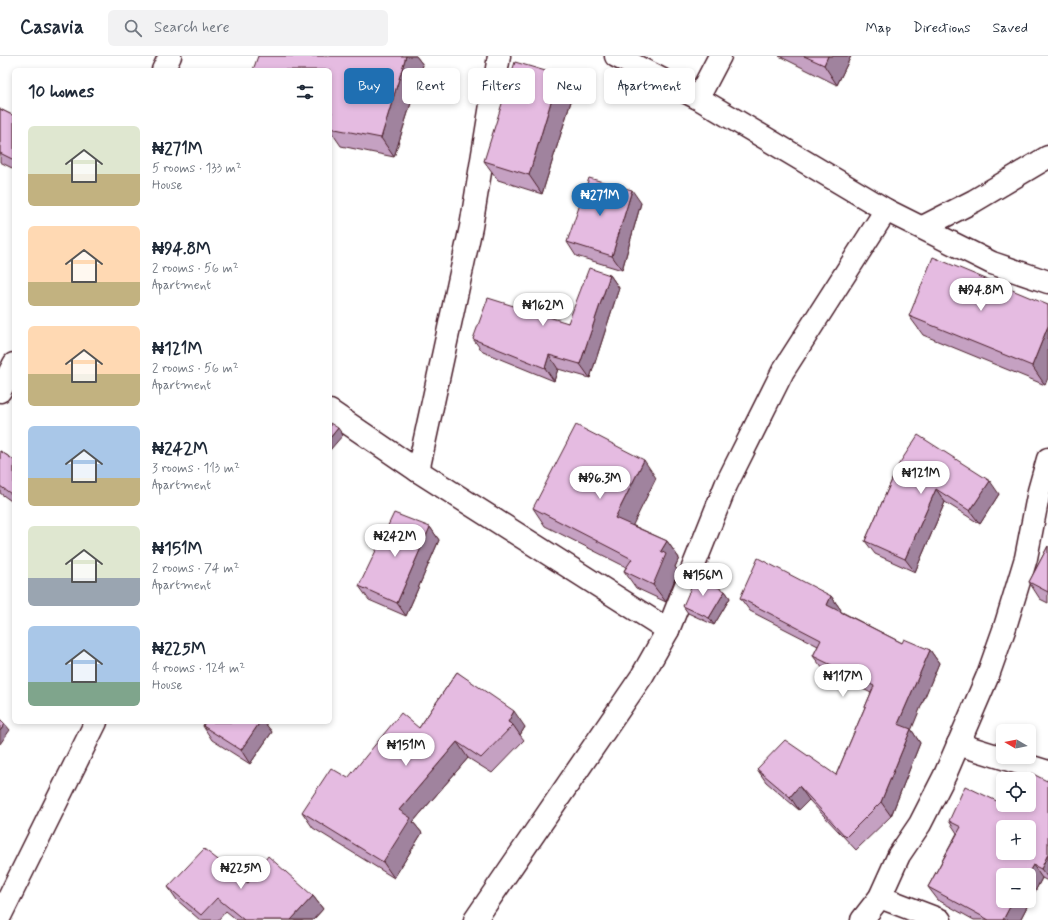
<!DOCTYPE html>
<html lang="en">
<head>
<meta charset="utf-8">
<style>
  body { margin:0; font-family:Mynerve,sans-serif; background:#f2f2f3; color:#1f2937; height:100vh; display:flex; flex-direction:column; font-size:15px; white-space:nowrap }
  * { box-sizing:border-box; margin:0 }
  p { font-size:13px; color:#747a83 }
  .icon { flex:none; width:22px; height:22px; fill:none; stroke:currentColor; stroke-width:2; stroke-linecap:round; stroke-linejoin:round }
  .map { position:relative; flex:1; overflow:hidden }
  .details { position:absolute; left:12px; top:12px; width:320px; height:656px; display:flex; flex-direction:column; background:#fff; border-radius:6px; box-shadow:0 2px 6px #0003 }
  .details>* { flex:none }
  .banner { position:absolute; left:344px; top:12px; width:380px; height:36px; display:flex; gap:8px }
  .needle { width:26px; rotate:280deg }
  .controls { position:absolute; left:996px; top:668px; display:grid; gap:8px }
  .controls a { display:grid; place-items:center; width:40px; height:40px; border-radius:6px; background:#fff; box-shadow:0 2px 6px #0003; font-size:20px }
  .price { position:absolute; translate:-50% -34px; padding:0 9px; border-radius:14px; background:#fff; color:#222; font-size:13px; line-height:26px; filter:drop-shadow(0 1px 2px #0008) }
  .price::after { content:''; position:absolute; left:50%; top:24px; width:12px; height:9px; margin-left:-6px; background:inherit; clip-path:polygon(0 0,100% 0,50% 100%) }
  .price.current { background:#1f6fb2; color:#fff }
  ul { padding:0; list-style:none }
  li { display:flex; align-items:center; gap:12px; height:100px; padding:0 16px }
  li span { display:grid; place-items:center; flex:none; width:112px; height:80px; border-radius:6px; color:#555 }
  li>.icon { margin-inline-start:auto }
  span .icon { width:48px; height:48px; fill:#fffc; stroke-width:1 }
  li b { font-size:17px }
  h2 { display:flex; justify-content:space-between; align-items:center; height:48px; padding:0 16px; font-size:17px }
  .tag { padding:0 14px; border-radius:6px; background:#fff; box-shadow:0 2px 6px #0003; font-size:14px; line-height:36px }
  .tag.current { background:#1f6fb2; color:#fff }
  header { display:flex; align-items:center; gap:24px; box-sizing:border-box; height:56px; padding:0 20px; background:#fff; border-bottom:1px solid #e0e1e3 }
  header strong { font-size:19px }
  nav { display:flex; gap:22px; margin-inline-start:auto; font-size:14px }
  .search { width:280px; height:36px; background:#f2f2f3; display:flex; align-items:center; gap:10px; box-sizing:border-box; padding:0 14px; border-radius:6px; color:#747a83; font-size:15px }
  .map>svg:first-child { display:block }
</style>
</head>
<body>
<header>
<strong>Casavia</strong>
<div class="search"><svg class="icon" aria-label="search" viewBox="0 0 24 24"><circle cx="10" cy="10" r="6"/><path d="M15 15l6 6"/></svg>Search here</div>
<nav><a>Map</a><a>Directions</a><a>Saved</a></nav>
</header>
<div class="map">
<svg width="1048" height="864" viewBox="0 0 1048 864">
  <rect width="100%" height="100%" fill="#fff"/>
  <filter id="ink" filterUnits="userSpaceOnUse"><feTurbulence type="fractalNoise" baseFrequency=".025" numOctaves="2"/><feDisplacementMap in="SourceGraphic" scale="8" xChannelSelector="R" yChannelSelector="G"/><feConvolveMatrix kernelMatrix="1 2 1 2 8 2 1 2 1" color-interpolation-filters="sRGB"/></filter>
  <g filter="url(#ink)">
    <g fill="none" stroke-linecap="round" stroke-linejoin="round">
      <!-- minor casing -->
      <g stroke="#4a1f2b" stroke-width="25">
        <g id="minor">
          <path d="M 616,0 L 698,42 L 886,154 L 992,207 L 1048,226"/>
          <path d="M 163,14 L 170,0"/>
          <path d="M 698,42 L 720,0"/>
          <path d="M 923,171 L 974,145 L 1048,101"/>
          <path d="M 0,335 L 14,308"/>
          <path d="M 330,355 L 418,415 L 471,171 L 499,0"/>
          <path d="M 418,415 L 668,574"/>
          <path d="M 958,688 L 1048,716"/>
          <path d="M 880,841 L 940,864"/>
          <path d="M 0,860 L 96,666"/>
          <path d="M 475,864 L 642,620 L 668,574 L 726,429 L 783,315 L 886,154"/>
          <path d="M 862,864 L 880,841 L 899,799 L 920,768 L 945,719 L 988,619 L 1005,571 L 1026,502 L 1039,435 L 1048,403"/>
        </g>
      </g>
      <!-- minor -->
      <use href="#minor" stroke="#fff" stroke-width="22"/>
    </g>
    <!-- wall -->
    <g fill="#c5a1c2" stroke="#4a1f2b">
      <path d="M 258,0 L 416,0 L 423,9 L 394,101 L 341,90 L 330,74 L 330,14 Z"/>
      <path d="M 779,0 L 851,0 L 837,29 Z"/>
      <path d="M 573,39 L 542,138 L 498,124 L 484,105 Z"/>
      <path d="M 0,53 L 14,60 L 14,113 L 0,106 Z"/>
      <path d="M 641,147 L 622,214 L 576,200 L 567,186 Z"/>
      <path d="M 610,219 L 619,232 L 590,322 L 558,313 L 554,325 L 483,296 L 473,283 L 568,267 Z"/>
      <path d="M 1048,249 L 1045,329 L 923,279 L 909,260 Z"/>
      <path d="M 0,395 L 14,404 L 14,447 L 0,437 Z"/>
      <path d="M 899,408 L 999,438 L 980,468 L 945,446 L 915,516 L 875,498 L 865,485 Z"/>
      <path d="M 656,422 L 632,469 L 667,485 L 679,502 L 675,511 L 678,515 L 666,546 L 636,532 L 624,515 L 626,511 L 545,470 L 533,452 Z"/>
      <path d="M 430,471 L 439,484 L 406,560 L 369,544 L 359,530 Z"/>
      <path d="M 1048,490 L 1048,547 L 1040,543 L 1029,526 Z"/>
      <path d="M 725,535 L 730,542 L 714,569 L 688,557 L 683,550 Z"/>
      <path d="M 831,540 L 841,554 L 840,555 L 902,587 L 930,594 L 939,607 L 911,673 L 920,687 L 891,760 L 856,794 L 809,744 L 799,754 L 766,726 L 757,713 L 836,719 L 871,637 L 823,613 L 813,600 L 818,590 L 750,555 L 740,542 Z"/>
      <path d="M 457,616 L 525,671 L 520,679 L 524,684 L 492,717 L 468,702 L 413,766 L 422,777 L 394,822 L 313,772 L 302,756 L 348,722 L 419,672 Z"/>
      <path d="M 205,666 L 264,666 L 272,676 L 250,708 L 212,684 L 203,670 Z"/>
      <path d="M 1048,723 L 1048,825 L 1042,822 L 1020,864 L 974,864 L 938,844 L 928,831 L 957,777 L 949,765 L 1014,753 L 1047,725 Z"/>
      <path d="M 248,827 L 313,840 L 323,853 L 313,864 L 237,864 L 226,855 L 218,864 L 200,864 L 177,844 L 168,831 Z"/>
    </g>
    <!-- shaded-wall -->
    <g fill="#a0839e" stroke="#4a1f2b">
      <path d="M 406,0 L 416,0 L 423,9 L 394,101 L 381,82 Z"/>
      <path d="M 828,0 L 851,0 L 837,29 L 824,9 Z"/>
      <path d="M 559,19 L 573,39 L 542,138 L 529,119 Z"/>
      <path d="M 632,134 L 641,147 L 622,214 L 612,200 Z"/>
      <path d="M 610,219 L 619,232 L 590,322 L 580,308 Z"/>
      <path d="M 1048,270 L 1048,322 L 1045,329 L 1032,310 Z"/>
      <path d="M 549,299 L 558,313 L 554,325 L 545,312 Z"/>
      <path d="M 338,372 L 343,379 L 330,394 L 330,382 Z"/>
      <path d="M 644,404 L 656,422 L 628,479 L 615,462 Z"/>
      <path d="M 990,425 L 999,438 L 980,468 L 970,455 Z"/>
      <path d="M 936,433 L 945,446 L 915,516 L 905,503 Z"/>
      <path d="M 430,471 L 439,484 L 406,560 L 397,547 Z"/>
      <path d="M 667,485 L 679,502 L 675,511 L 678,515 L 666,546 L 653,529 L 661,495 Z"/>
      <path d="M 725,535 L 730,542 L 714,569 L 709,562 Z"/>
      <path d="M 831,540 L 841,554 L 836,562 L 827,549 Z"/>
      <path d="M 930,594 L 939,607 L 908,682 L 898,668 Z"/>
      <path d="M 514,655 L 525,671 L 520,679 L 513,669 L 508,666 Z"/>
      <path d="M 260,666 L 264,666 L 272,676 L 250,708 L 241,694 Z"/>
      <path d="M 5,668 L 10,674 L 0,688 L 0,675 Z"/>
      <path d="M 911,673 L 920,687 L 891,760 L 881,746 Z"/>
      <path d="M 457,686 L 468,702 L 413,766 L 422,777 L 394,822 L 383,806 L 399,754 Z"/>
      <path d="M 799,730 L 809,744 L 799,754 L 790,741 Z"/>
      <path d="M 1048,798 L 1048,822 L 1041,813 Z"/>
      <path d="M 1033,809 L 1042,822 L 1020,864 L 1003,864 L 1013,845 L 1029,845 L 1029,819 L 1027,819 Z"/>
      <path d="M 313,840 L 323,853 L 313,864 L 291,864 Z"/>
    </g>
    <!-- building -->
    <g fill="#e5bbe1" stroke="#4a1f2b" fill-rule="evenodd">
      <path d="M 258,0 L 406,0 L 381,82 L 330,72 L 330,64 L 332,56 L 330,55 L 330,14 L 253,14 Z"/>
      <path d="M 804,0 L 828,0 L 824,9 Z"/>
      <path d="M 515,6 L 559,19 L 529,119 L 484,105 Z"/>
      <path d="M 0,53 L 14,60 L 14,104 L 0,97 Z"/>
      <path d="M 589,122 L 632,134 L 612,200 L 567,186 Z"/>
      <path d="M 933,201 L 1048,249 L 1048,270 L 1032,310 L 909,260 Z"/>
      <path d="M 589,212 L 610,219 L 580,308 L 549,299 L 545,312 L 473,283 L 488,242 L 568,267 Z"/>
      <path d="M 330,367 L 338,372 L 330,382 Z"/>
      <path d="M 576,369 L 644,404 L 615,462 L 667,485 L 661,495 L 666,498 L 653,529 L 624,515 L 632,503 L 533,452 Z"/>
      <path d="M 918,379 L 990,425 L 970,455 L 936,433 L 905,503 L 865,485 L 899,408 Z"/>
      <path d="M 0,395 L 14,404 L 14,440 L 0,430 Z"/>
      <path d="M 394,457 L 430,471 L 397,547 L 359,530 Z"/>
      <path d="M 1048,490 L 1048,536 L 1029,526 Z"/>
      <path d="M 758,502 L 831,540 L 827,549 L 902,587 L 904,583 L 930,594 L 898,668 L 911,673 L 881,746 L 846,781 L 799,730 L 790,741 L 757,713 L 785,684 L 836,719 L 874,630 L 813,600 L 821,584 L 740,542 Z"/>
      <path d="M 696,520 L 725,535 L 709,562 L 683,550 Z"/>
      <path d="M 457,616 L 514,655 L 508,666 L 513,669 L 481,702 L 457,686 L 399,754 L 411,762 L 383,806 L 302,756 L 331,712 L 348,722 L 401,657 L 419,672 Z"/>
      <path d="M 0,663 L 5,668 L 0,675 Z"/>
      <path d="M 205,666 L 260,666 L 241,694 L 203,670 Z"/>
      <path d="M 1031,717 L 1047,725 L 1048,723 L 1048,798 L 1041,813 L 1033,809 L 1027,819 L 1003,819 L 1003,845 L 1013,845 L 1003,864 L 989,864 L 928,831 L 961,771 L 949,765 L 965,730 L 1003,748 L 1003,749 L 1005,749 L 1014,753 L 1016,749 L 1029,749 L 1029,723 L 1028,723 ZM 1003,771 L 1029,771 L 1029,797 L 1003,797 Z"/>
      <path d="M 204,793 L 248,827 L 268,800 L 313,840 L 291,864 L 244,864 L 217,842 L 201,859 L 168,831 Z"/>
    </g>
  </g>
</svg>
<div class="controls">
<a><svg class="needle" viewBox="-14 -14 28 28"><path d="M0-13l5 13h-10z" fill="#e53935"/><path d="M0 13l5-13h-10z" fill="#747a83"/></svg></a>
<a><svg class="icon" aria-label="locate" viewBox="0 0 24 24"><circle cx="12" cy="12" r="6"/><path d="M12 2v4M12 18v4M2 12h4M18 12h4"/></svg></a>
<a>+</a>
<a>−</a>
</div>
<b class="price current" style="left:600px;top:161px">₦271M</b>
<b class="price" style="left:981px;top:256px">₦94.8M</b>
<b class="price" style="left:543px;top:271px">₦162M</b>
<b class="price" style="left:921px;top:439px">₦121M</b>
<b class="price" style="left:600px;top:444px">₦96.3M</b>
<b class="price" style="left:395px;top:502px">₦242M</b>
<b class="price" style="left:703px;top:541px">₦156M</b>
<b class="price" style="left:843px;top:642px">₦117M</b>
<b class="price" style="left:406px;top:711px">₦151M</b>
<b class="price" style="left:241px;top:834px">₦225M</b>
<div class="banner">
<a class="tag current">Buy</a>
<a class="tag">Rent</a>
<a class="tag">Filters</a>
<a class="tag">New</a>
<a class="tag">Apartment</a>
</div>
<section class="details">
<h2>10 homes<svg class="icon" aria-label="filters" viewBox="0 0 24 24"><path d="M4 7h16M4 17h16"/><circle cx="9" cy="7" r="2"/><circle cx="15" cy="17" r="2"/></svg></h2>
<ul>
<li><span style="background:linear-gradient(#dfe7d0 60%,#c2b280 0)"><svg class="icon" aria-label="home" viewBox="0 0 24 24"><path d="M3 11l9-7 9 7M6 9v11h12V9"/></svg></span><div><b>₦271M</b><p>5 rooms · 133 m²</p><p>House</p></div></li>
<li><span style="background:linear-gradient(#ffd9b3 70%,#c2b280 0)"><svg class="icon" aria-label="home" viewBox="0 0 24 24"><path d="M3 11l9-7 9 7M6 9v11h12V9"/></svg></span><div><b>₦94.8M</b><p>2 rooms · 56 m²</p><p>Apartment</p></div></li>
<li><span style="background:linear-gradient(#ffd9b3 60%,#c2b280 0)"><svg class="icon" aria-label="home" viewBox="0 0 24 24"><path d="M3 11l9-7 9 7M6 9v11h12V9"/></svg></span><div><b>₦121M</b><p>2 rooms · 56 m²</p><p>Apartment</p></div></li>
<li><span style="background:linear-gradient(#a9c7e8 65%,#c2b280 0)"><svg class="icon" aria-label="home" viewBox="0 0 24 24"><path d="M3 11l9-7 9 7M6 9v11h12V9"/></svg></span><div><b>₦242M</b><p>3 rooms · 113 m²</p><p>Apartment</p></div></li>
<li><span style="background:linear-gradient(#dfe7d0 65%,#9aa5b1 0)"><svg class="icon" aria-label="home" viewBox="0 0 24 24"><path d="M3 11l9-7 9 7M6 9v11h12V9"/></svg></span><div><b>₦151M</b><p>2 rooms · 74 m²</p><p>Apartment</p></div></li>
<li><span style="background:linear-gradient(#a9c7e8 70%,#7fa58c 0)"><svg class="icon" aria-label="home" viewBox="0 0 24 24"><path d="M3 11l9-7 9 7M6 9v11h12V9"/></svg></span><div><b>₦225M</b><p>4 rooms · 124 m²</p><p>House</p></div></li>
</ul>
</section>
</div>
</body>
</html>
